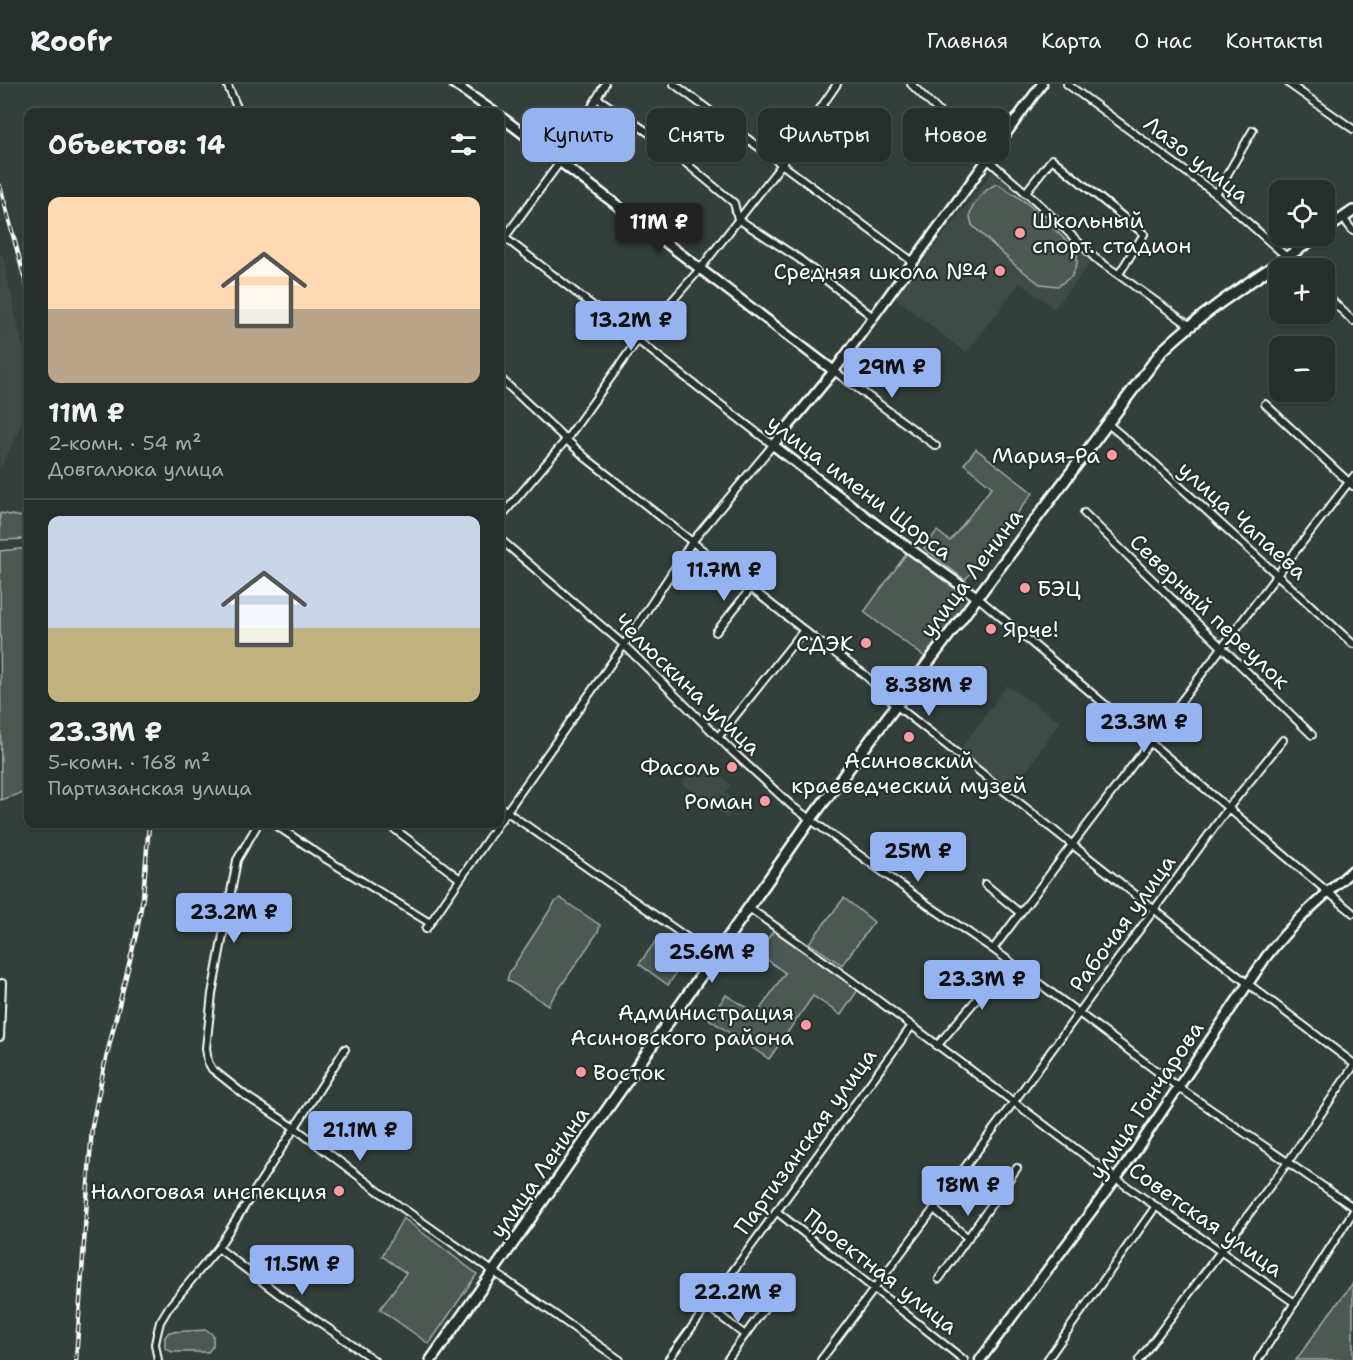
<!DOCTYPE html>
<html lang="ru">
<head>
<meta charset="utf-8">
<style>
  body { margin:0; font-family:"Shantell Sans",sans-serif; background:#2e3734; color:#f1f3f6; height:100vh; display:flex; flex-direction:column; font-size:22px; white-space:nowrap }
  * { box-sizing:border-box; margin:0 }
  p { font-size:20px; color:#a4a9a9 }
  .icon { flex:none; width:33px; height:33px; fill:none; stroke:currentColor; stroke-width:2; stroke-linecap:round; stroke-linejoin:round }
  .map { position:relative; flex:1; overflow:hidden }
  .side { position:absolute; left:24px; top:24px; width:480px; height:720px; display:flex; flex-direction:column; background:#262f2c; border-radius:12px; box-shadow:0 2px 4px #0004,0 0 0 2px #424a48 }
  .side>* { flex:none }
  .guide { position:absolute; left:522px; top:24px; width:570px; height:54px; display:flex; gap:12px }
  .fabs { position:absolute; left:1269px; top:96px; display:grid; gap:12px }
  .fabs a { display:grid; place-items:center; width:66px; height:66px; border-radius:12px; background:#262f2c; box-shadow:0 2px 4px #0004,0 0 0 2px #424a48; font-size:30px }
  .price { position:absolute; translate:-50% -51px; padding:0 14px; border-radius:6px; background:#95b2f1; color:#111; font-size:20px; line-height:39px; filter:drop-shadow(0 2px 3px #0008) }
  .price::after { content:''; position:absolute; left:50%; top:36px; width:18px; height:14px; margin-left:-9px; background:inherit; clip-path:polygon(0 0,100% 0,50% 100%) }
  .price.selected { background:#222; color:#fff }
  ul { padding:0; list-style:none }
  li { display:grid; align-content:center; gap:12px; height:318px; padding:0 24px }
  li+li { border-top:2px solid #424a48 }
  li span { display:grid; place-items:center; height:186px; border-radius:12px; color:#555 }
  li>.icon { margin-inline-start:auto }
  span .icon { width:108px; height:108px; fill:#fffc; stroke-width:1 }
  li b { font-size:26px }
  h2 { display:flex; justify-content:space-between; align-items:center; height:72px; padding:0 24px; font-size:26px }
  .chip { padding:0 21px; border-radius:12px; background:#262f2c; box-shadow:0 2px 4px #0004,0 0 0 2px #424a48; font-size:21px; line-height:54px }
  .chip.selected { background:#95b2f1; color:#111 }
  header { display:flex; align-items:center; gap:36px; box-sizing:border-box; height:84px; padding:0 30px; background:#262f2c; border-bottom:2px solid #424a48 }
  header strong { font-size:28px }
  nav { display:flex; gap:33px; margin-inline-start:auto; font-size:21px }
  .map>svg:first-child { display:block }
</style>
</head>
<body>
<header>
<strong>Roofr</strong>
<nav><a>Главная</a><a>Карта</a><a>О нас</a><a>Контакты</a></nav>
</header>
<div class="map">
<svg width="1353" height="1276" viewBox="0 0 1353 1276">
  <rect width="100%" height="100%" fill="#333f3a"/>
  <filter id="ink" filterUnits="userSpaceOnUse"><feTurbulence type="fractalNoise" baseFrequency=".0167" numOctaves="2"/><feDisplacementMap in="SourceGraphic" scale="12" xChannelSelector="R" yChannelSelector="G"/><feConvolveMatrix kernelMatrix="1 2 1 2 8 2 1 2 1" color-interpolation-filters="sRGB"/></filter>
  <g filter="url(#ink)">
    <!-- built -->
    <g fill="#404c47">
      <path d="M 993,87 L 1093,176 L 1054,224 L 1020,199 L 966,269 L 895,214 Z"/>
      <path d="M 2,170 L 28,286 L 28,325 L 0,386 L 0,171 Z"/>
      <path d="M 1007,601 L 1060,638 L 1014,705 L 959,667 Z"/>
      <path d="M 699,685 L 706,690 L 710,685 L 731,701 L 725,709 L 739,719 L 728,734 L 682,700 L 692,686 L 696,689 Z"/>
    </g>
    <!-- green -->
    <g fill="#4d5853" stroke="#a6aca9" stroke-width="1.5">
      <path d="M 998,100 L 1027,119 L 1077,167 L 1077,179 L 1072,192 L 1058,202 L 1040,200 L 1016,182 L 972,141 C 971,137 970,134 970,130 C 973,119 987,102 998,100 Z"/>
      <path d="M 976,365 L 1033,409 L 965,496 L 924,464 L 937,447 L 950,457 L 992,403 L 964,380 Z"/>
      <path d="M 0,429 L 28,434 L 28,455 L 0,456 Z"/>
      <path d="M 28,464 L 28,707 L 1,716 L 0,467 Z"/>
      <path d="M 907,469 L 969,514 L 925,573 L 864,528 Z"/>
      <path d="M 560,814 L 600,841 L 598,848 L 548,921 L 507,896 L 509,889 L 555,818 Z"/>
      <path d="M 844,814 L 874,838 L 842,881 L 809,859 Z"/>
      <path d="M 775,845 L 858,906 L 841,931 L 813,912 L 769,975 L 709,935 L 726,911 L 757,930 L 785,889 L 757,868 Z"/>
      <path d="M 655,858 L 684,878 L 668,901 L 639,880 Z"/>
      <path d="M 403,1134 L 477,1190 L 429,1260 L 380,1225 L 406,1189 L 382,1172 Z"/>
      <path d="M 1353,1199 L 1353,1276 L 1296,1276 L 1329,1230 Z"/>
      <path d="M 207,1246 L 213,1251 L 213,1262 L 208,1268 L 172,1268 L 165,1264 L 165,1253 L 169,1248 Z"/>
    </g>
    <g fill="none" stroke-linecap="round" stroke-linejoin="round">
      <!-- minor casing -->
      <g stroke="#fff" stroke-width="10">
        <g id="minor">
          <path d="M 227,0 L 239,28"/>
          <path d="M 674,0 L 913,178"/>
          <path d="M 911,0 L 987,75 L 1039,120 L 1095,174 L 1189,241"/>
          <path d="M 1067,0 L 1216,110 L 1299,184"/>
          <path d="M 1289,0 L 1353,45"/>
          <path d="M 597,14 L 652,51 L 722,109 L 734,119 L 738,135 L 798,174 L 873,233"/>
          <path d="M 1025,109 L 1052,75 L 1144,150 L 1119,190"/>
          <path d="M 1216,110 L 1253,46"/>
          <path d="M 1343,134 L 1353,147"/>
          <path d="M 500,160 L 560,78 L 605,0"/>
          <path d="M 1324,209 L 1353,237"/>
          <path d="M 834,287 L 936,362"/>
          <path d="M 500,294 L 586,374 L 814,554 L 864,590 L 897,622 L 1247,899 L 1353,979"/>
          <path d="M 1265,320 L 1353,402"/>
          <path d="M 1108,340 L 1153,378 L 1353,560"/>
          <path d="M 1084,429 L 1312,651"/>
          <path d="M 500,434 L 566,356 L 637,257 L 700,185 L 782,80 L 837,0"/>
          <path d="M 500,455 L 624,561 L 733,668 L 792,722 L 928,821 L 993,865 L 1178,1003 L 1353,1123"/>
          <path d="M 977,513 L 1353,829"/>
          <path d="M 716,548 L 751,504"/>
          <path d="M 719,652 L 804,546"/>
          <path d="M 500,723 L 715,873"/>
          <path d="M 500,737 L 624,561 L 692,458 L 773,361 L 504,153"/>
          <path d="M 258,740 L 237,776 L 212,910 L 206,964 L 208,978 L 212,985 L 246,1012 L 295,1044 L 381,1109 L 620,1276"/>
          <path d="M 274,740 L 326,775 L 430,839"/>
          <path d="M 388,740 L 460,795"/>
          <path d="M 985,800 L 1020,829"/>
          <path d="M 749,824 L 852,897 L 1115,1094 L 1295,1219"/>
          <path d="M 426,845 L 498,740"/>
          <path d="M 993,865 L 1277,491 L 1353,393"/>
          <path d="M 0,953 L 2,899"/>
          <path d="M 937,962 L 1009,877"/>
          <path d="M 959,1091 L 994,1117"/>
          <path d="M 934,1125 L 968,1154"/>
          <path d="M 776,1127 L 964,1276"/>
          <path d="M 218,1164 L 280,1211 L 374,1276"/>
          <path d="M 939,1195 L 1017,1084"/>
          <path d="M 707,1222 L 745,1251"/>
          <path d="M 158,1276 L 155,1260 L 157,1250 L 160,1238 L 169,1223 L 218,1164 L 345,965"/>
          <path d="M 668,1276 L 911,943"/>
          <path d="M 727,1276 L 769,1218"/>
          <path d="M 821,1276 L 1013,1019 L 1229,723 L 1283,656"/>
          <path d="M 1047,1276 L 1156,1122"/>
          <path d="M 1139,1276 L 1288,1078 L 1353,983"/>
          <path d="M 1258,1276 L 1353,1128"/>
        </g>
      </g>
      <!-- tertiary casing -->
      <g stroke="#fff" stroke-width="13">
        <g id="tertiary">
          <path d="M 454,0 L 494,28"/>
          <path d="M 500,32 L 834,287"/>
          <path d="M 977,513 L 878,442 L 773,361 L 834,287 L 1042,0"/>
          <path d="M 980,1276 L 1126,1081 L 1266,873 C 1291,840 1322,813 1353,786"/>
        </g>
      </g>
      <!-- secondary casing -->
      <g stroke="#fff" stroke-width="14">
        <g id="secondary">
          <path d="M 1324,147 L 1353,127"/>
          <path d="M 431,1276 L 811,735 L 1162,267 C 1209,222 1264,189 1318,152"/>
        </g>
      </g>
      <!-- minor -->
      <use href="#minor" stroke="#26332d" stroke-width="6"/>
      <!-- tertiary -->
      <use href="#tertiary" stroke="#26332d" stroke-width="8"/>
      <!-- secondary -->
      <use href="#secondary" stroke="#26332d" stroke-width="9"/>
      <!-- rail casing -->
      <g stroke="#fff" stroke-width="4.5">
        <g id="rail">
          <path d="M 0,102 L 28,207"/>
          <path d="M 76,1276 L 92,1042 L 104,983 L 136,851 L 143,813 L 149,740"/>
        </g>
      </g>
      <!-- rail -->
      <use href="#rail" stroke="#26332d" stroke-width="2" stroke-dasharray="7" stroke-linecap="butt"/>
    </g>
  </g>
  <!-- markers -->
  <g fill="#ff9aa2" stroke="#26332d" stroke-width="2">
    <circle cx="1020" cy="149" r="6"/>
    <circle cx="1000" cy="187" r="6"/>
    <circle cx="1112" cy="371" r="6"/>
    <circle cx="1025" cy="504" r="6"/>
    <circle cx="991" cy="545" r="6"/>
    <circle cx="866" cy="559" r="6"/>
    <circle cx="909" cy="653" r="6"/>
    <circle cx="732" cy="683" r="6"/>
    <circle cx="765" cy="717" r="6"/>
    <circle cx="806" cy="941" r="6"/>
    <circle cx="581" cy="988" r="6"/>
    <circle cx="339" cy="1107" r="6"/>
  </g>
  <g text-anchor="middle" stroke-width="4.5" stroke-linejoin="round" paint-order="stroke">
    <!-- street labels -->
    <g font-size="22" fill="#fff" stroke="#26332d">
      <text transform="translate(1197 75) rotate(38)" y="8">Лазо улица</text>
      <text transform="translate(860 403) rotate(37)" y="8">улица имени Щорса</text>
      <text transform="translate(1243 436) rotate(42)" y="8">улица Чапаева</text>
      <text transform="translate(971 489) rotate(-53)" y="8">улица Ленина</text>
      <text transform="translate(1210 527) rotate(44)" y="8">Северный переулок</text>
      <text transform="translate(688 600) rotate(44)" y="8">Челюскина улица</text>
      <text transform="translate(1122 839) rotate(-54)" y="8">Рабочая улица</text>
      <text transform="translate(1146 1016) rotate(-56)" y="8">улица Гончарова</text>
      <text transform="translate(805 1057) rotate(-54)" y="8">Партизанская улица</text>
      <text transform="translate(539 1088) rotate(-55)" y="8">улица Ленина</text>
      <text transform="translate(1206 1135) rotate(35)" y="8">Советская улица</text>
      <text transform="translate(881 1187) rotate(38)" y="8">Проектная улица</text>
    </g>
    <!-- poi labels -->
    <g font-size="22" fill="#fff" stroke="#26332d" text-anchor="end">
      <text x="1032" y="144" text-anchor="start">Школьный<tspan x="1032" dy="25">спорт. стадион</tspan></text>
      <text x="988" y="195">Средняя школа №4</text>
      <text x="1100" y="379">Мария-Ра</text>
      <text x="1037" y="512" text-anchor="start">БЭЦ</text>
      <text x="1003" y="553" text-anchor="start">Ярче!</text>
      <text x="854" y="567">СДЭК</text>
      <text x="909" y="684" text-anchor="middle">Асиновский<tspan x="909" dy="25">краеведческий музей</tspan></text>
      <text x="720" y="691">Фасоль</text>
      <text x="753" y="725">Роман</text>
      <text x="794" y="936">Администрация<tspan x="794" dy="25">Асиновского района</tspan></text>
      <text x="593" y="996" text-anchor="start">Восток</text>
      <text x="327" y="1115">Налоговая инспекция</text>
    </g>
  </g>
</svg>
<div class="fabs">
<a><svg class="icon" aria-label="locate" viewBox="0 0 24 24"><circle cx="12" cy="12" r="6"/><path d="M12 2v4M12 18v4M2 12h4M18 12h4"/></svg></a>
<a>+</a>
<a>−</a>
</div>
<b class="price selected" style="left:659px;top:170px">11M ₽</b>
<b class="price" style="left:631px;top:268px">13.2M ₽</b>
<b class="price" style="left:892px;top:315px">29M ₽</b>
<b class="price" style="left:724px;top:518px">11.7M ₽</b>
<b class="price" style="left:929px;top:633px">8.38M ₽</b>
<b class="price" style="left:1144px;top:670px">23.3M ₽</b>
<b class="price" style="left:918px;top:799px">25M ₽</b>
<b class="price" style="left:234px;top:860px">23.2M ₽</b>
<b class="price" style="left:712px;top:900px">25.6M ₽</b>
<b class="price" style="left:982px;top:927px">23.3M ₽</b>
<b class="price" style="left:360px;top:1078px">21.1M ₽</b>
<b class="price" style="left:968px;top:1133px">18M ₽</b>
<b class="price" style="left:302px;top:1212px">11.5M ₽</b>
<b class="price" style="left:738px;top:1240px">22.2M ₽</b>
<div class="guide">
<a class="chip selected">Купить</a>
<a class="chip">Снять</a>
<a class="chip">Фильтры</a>
<a class="chip">Новое</a>
</div>
<section class="side">
<h2>Объектов: 14<svg class="icon" aria-label="filters" viewBox="0 0 24 24"><path d="M4 7h16M4 17h16"/><circle cx="9" cy="7" r="2"/><circle cx="15" cy="17" r="2"/></svg></h2>
<ul>
<li><span style="background:linear-gradient(#ffd9b3 60%,#b9a48a 0)"><svg class="icon" aria-label="home" viewBox="0 0 24 24"><path d="M3 11l9-7 9 7M6 9v11h12V9"/></svg></span><div><b>11M ₽</b><p>2-комн. · 54 m²</p><p>Довгалюка улица</p></div></li>
<li><span style="background:linear-gradient(#c9d6e8 60%,#c2b280 0)"><svg class="icon" aria-label="home" viewBox="0 0 24 24"><path d="M3 11l9-7 9 7M6 9v11h12V9"/></svg></span><div><b>23.3M ₽</b><p>5-комн. · 168 m²</p><p>Партизанская улица</p></div></li>
</ul>
</section>
</div>
</body>
</html>
